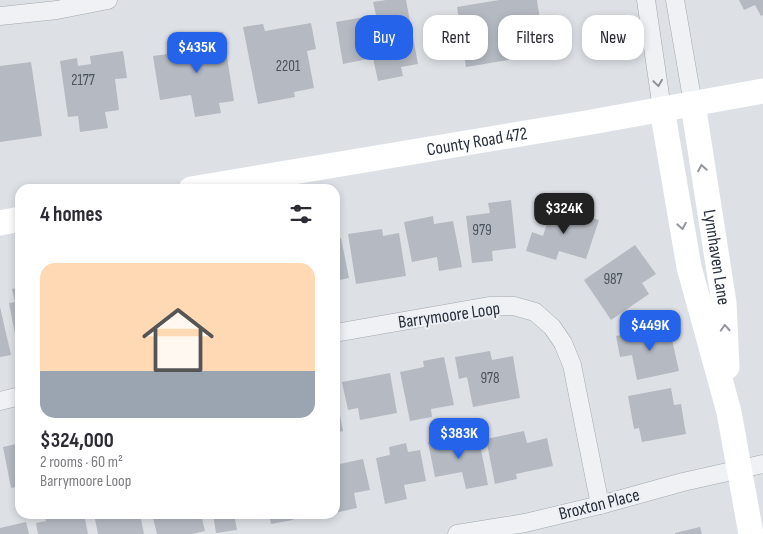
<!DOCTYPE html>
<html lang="en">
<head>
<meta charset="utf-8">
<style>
  body { margin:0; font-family:"Sofia Sans Condensed",sans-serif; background:#f7f7f7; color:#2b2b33; height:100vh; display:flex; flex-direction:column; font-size:19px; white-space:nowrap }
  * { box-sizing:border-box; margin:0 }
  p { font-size:16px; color:#7c7c81 }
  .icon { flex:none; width:28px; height:28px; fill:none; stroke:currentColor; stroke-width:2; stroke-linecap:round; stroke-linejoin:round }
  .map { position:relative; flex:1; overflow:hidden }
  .panel { position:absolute; left:15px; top:184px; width:325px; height:335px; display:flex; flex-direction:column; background:#fff; border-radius:15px; box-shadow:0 2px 8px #0003 }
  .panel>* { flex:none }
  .hud { position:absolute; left:355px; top:15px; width:332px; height:45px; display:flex; gap:10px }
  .price { position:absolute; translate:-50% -42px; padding:0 11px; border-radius:10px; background:#2563eb; color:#fff; font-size:16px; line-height:32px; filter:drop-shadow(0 1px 2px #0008) }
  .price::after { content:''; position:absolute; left:50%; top:30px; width:15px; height:11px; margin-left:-8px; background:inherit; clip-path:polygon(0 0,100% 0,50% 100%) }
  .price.current { background:#222; color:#fff }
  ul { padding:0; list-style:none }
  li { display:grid; align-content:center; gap:10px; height:265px; padding:0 25px }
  li span { display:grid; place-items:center; height:155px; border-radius:15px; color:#555 }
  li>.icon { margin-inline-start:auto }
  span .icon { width:90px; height:90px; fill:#fffc; stroke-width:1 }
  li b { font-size:21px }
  h2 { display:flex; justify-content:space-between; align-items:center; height:60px; padding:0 25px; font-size:21px }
  .chip { padding:0 18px; border-radius:15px; background:#fff; box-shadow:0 2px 8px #0003; font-size:18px; line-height:45px }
  .chip.current { background:#2563eb; color:#fff }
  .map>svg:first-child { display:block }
</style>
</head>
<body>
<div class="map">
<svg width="763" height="534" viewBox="0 0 763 534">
  <rect width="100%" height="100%" fill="#dde1e6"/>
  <!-- building -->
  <g fill="#b5bac2">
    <path d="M 386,0 L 406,0 L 418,64 L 401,67 L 403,76 L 378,81 L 373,58 L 343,64 L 336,22 L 376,15 L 373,2 Z"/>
    <path d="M 499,0 L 537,0 L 540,20 L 551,19 L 557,52 L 466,67 L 457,7 Z"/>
    <path d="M 739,0 L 763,0 L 763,15 L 761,16 L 755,5 L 744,10 Z"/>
    <path d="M 311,23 L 316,49 L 307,51 L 314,88 L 294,92 L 295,97 L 258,104 L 243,27 L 263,24 L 265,31 Z"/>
    <path d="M 223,32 L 234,101 L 219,103 L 221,113 L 195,117 L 191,95 L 160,100 L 153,56 L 190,51 L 188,38 Z"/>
    <path d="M 123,51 L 127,78 L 115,79 L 119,110 L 105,112 L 108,128 L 80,132 L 78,116 L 68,117 L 60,61 L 77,58 L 78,66 L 91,64 L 90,56 Z"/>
    <path d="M 31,62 L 42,136 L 0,142 L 0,66 Z"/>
    <path d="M 511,200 L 516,248 L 492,251 L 493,261 L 472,263 L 466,216 L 490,213 L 488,203 Z"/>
    <path d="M 553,205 L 599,220 L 586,259 L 559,251 L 556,260 L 526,251 L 532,232 L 543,236 Z"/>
    <path d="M 433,216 L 434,224 L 453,221 L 462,267 L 439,271 L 437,257 L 412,262 L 404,222 Z"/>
    <path d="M 382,229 L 383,236 L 399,233 L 406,276 L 356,284 L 348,234 Z"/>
    <path d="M 341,238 L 349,278 L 335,281 L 335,239 Z"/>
    <path d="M 635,245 L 656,274 L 642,283 L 649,294 L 611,320 L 584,280 Z"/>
    <path d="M 20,287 L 20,338 L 16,339 L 9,303 L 15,302 L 12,289 Z"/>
    <path d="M 0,307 L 11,355 L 0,357 Z"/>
    <path d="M 669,326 L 679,371 L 637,380 L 632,355 L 620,357 L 616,336 Z"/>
    <path d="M 490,351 L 492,360 L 513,356 L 520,398 L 473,407 L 467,377 L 459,379 L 455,357 Z"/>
    <path d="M 444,357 L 454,405 L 431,409 L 432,417 L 410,421 L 400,372 L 424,367 L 423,361 Z"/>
    <path d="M 390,373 L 397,413 L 360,420 L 358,408 L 348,410 L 342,382 Z"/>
    <path d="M 671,388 L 674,405 L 681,404 L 686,434 L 642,442 L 639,428 L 634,429 L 628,396 Z"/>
    <path d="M 335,394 L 336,394 L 343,431 L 335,433 Z"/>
    <path d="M 524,431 L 527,443 L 547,438 L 553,466 L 516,474 L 517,479 L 495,484 L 486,439 Z"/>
    <path d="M 456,436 L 457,443 L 479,439 L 488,485 L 466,489 L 462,472 L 435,477 L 428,442 Z"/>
    <path d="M 20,443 L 20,486 L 11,488 L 3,447 Z"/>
    <path d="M 406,443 L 408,452 L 420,450 L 426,481 L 404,485 L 407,499 L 385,504 L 376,458 L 390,455 L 389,447 Z"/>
    <path d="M 363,459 L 370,490 L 354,493 L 357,508 L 335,513 L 335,465 Z"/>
    <path d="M 44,514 L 61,514 L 62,517 L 84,514 L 88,534 L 38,534 L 36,523 L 46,521 Z"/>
    <path d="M 94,514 L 140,514 L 144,534 L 98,534 Z"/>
    <path d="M 152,514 L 201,514 L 205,531 L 192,534 L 157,534 Z"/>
    <path d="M 213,514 L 234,514 L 237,530 L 216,533 Z"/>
    <path d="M 269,514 L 292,514 L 293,520 L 271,524 Z"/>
    <path d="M 26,522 L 29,534 L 0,534 L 0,528 Z"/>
    <path d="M 700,527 L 702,534 L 675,534 L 675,533 Z"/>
  </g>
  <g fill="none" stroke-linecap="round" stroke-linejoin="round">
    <!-- street casing -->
    <g stroke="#a3a8af" stroke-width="19">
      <g id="street">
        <path d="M 646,0 L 662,109"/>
        <path d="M 675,0 L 693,104"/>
        <path d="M 0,16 L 57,10 L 108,0"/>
        <path d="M 335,333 L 489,306 L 514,306 L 535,312 L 552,327 L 563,343 L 572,365 L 600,505"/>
        <path d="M 0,401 L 20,396"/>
        <path d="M 457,534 L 525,523 L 600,505 L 683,482 L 763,464"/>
      </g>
    </g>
    <!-- street -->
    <use href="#street" stroke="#eff1f5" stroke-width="18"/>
    <!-- secondary -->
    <g stroke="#fff" stroke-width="25">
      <path id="s1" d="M 693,104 L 724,303 L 727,367"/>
      <path d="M 662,109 L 689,267 L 729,412 L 751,534"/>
      <path id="s2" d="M 191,189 L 586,123 L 763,91"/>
      <path d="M 0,223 L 20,219"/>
    </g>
  </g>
  <!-- one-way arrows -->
  <defs><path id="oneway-chevron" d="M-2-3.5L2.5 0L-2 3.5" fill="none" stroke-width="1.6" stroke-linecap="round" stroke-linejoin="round" transform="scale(1.25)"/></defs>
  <use stroke="#8c9098" href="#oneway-chevron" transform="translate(658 83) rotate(82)"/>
  <g stroke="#94979d">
    <use href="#oneway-chevron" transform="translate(702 168) rotate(-99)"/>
    <use href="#oneway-chevron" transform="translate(682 226) rotate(80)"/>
    <use href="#oneway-chevron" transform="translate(725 328) rotate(-93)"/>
  </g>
  <g text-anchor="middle" stroke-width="4.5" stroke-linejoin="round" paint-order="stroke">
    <!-- number labels -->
    <g font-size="15" fill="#4b525d">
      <text x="288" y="71">2201</text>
      <text x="83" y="85">2177</text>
      <text x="482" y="235">979</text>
      <text x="613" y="284">987</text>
      <text x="490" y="383">978</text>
    </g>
    <!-- street labels -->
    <g font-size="18" fill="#282f3b" stroke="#ecf0f4">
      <text dy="6" stroke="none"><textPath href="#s2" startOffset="290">County Road 472</textPath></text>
      <text dy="6" stroke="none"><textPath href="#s1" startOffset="155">Lynnhaven Lane</textPath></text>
      <text transform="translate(449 315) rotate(-8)" y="6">Barrymoore Loop</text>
      <text transform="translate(599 504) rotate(-14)" y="6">Broxton Place</text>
    </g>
  </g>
</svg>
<b class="price" style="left:197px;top:74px">$435K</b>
<b class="price current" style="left:564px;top:235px">$324K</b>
<b class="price" style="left:650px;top:352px">$449K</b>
<b class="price" style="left:459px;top:460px">$383K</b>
<div class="hud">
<a class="chip current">Buy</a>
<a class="chip">Rent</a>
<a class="chip">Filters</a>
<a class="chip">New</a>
</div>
<section class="panel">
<h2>4 homes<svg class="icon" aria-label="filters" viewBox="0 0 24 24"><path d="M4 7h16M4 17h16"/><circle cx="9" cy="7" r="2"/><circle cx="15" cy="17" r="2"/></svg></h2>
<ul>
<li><span style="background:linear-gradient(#ffd9b3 70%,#9aa5b1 0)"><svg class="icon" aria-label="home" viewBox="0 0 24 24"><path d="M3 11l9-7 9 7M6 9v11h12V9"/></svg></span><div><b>$324,000</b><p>2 rooms · 60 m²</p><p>Barrymoore Loop</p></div></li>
</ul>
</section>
</div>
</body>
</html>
